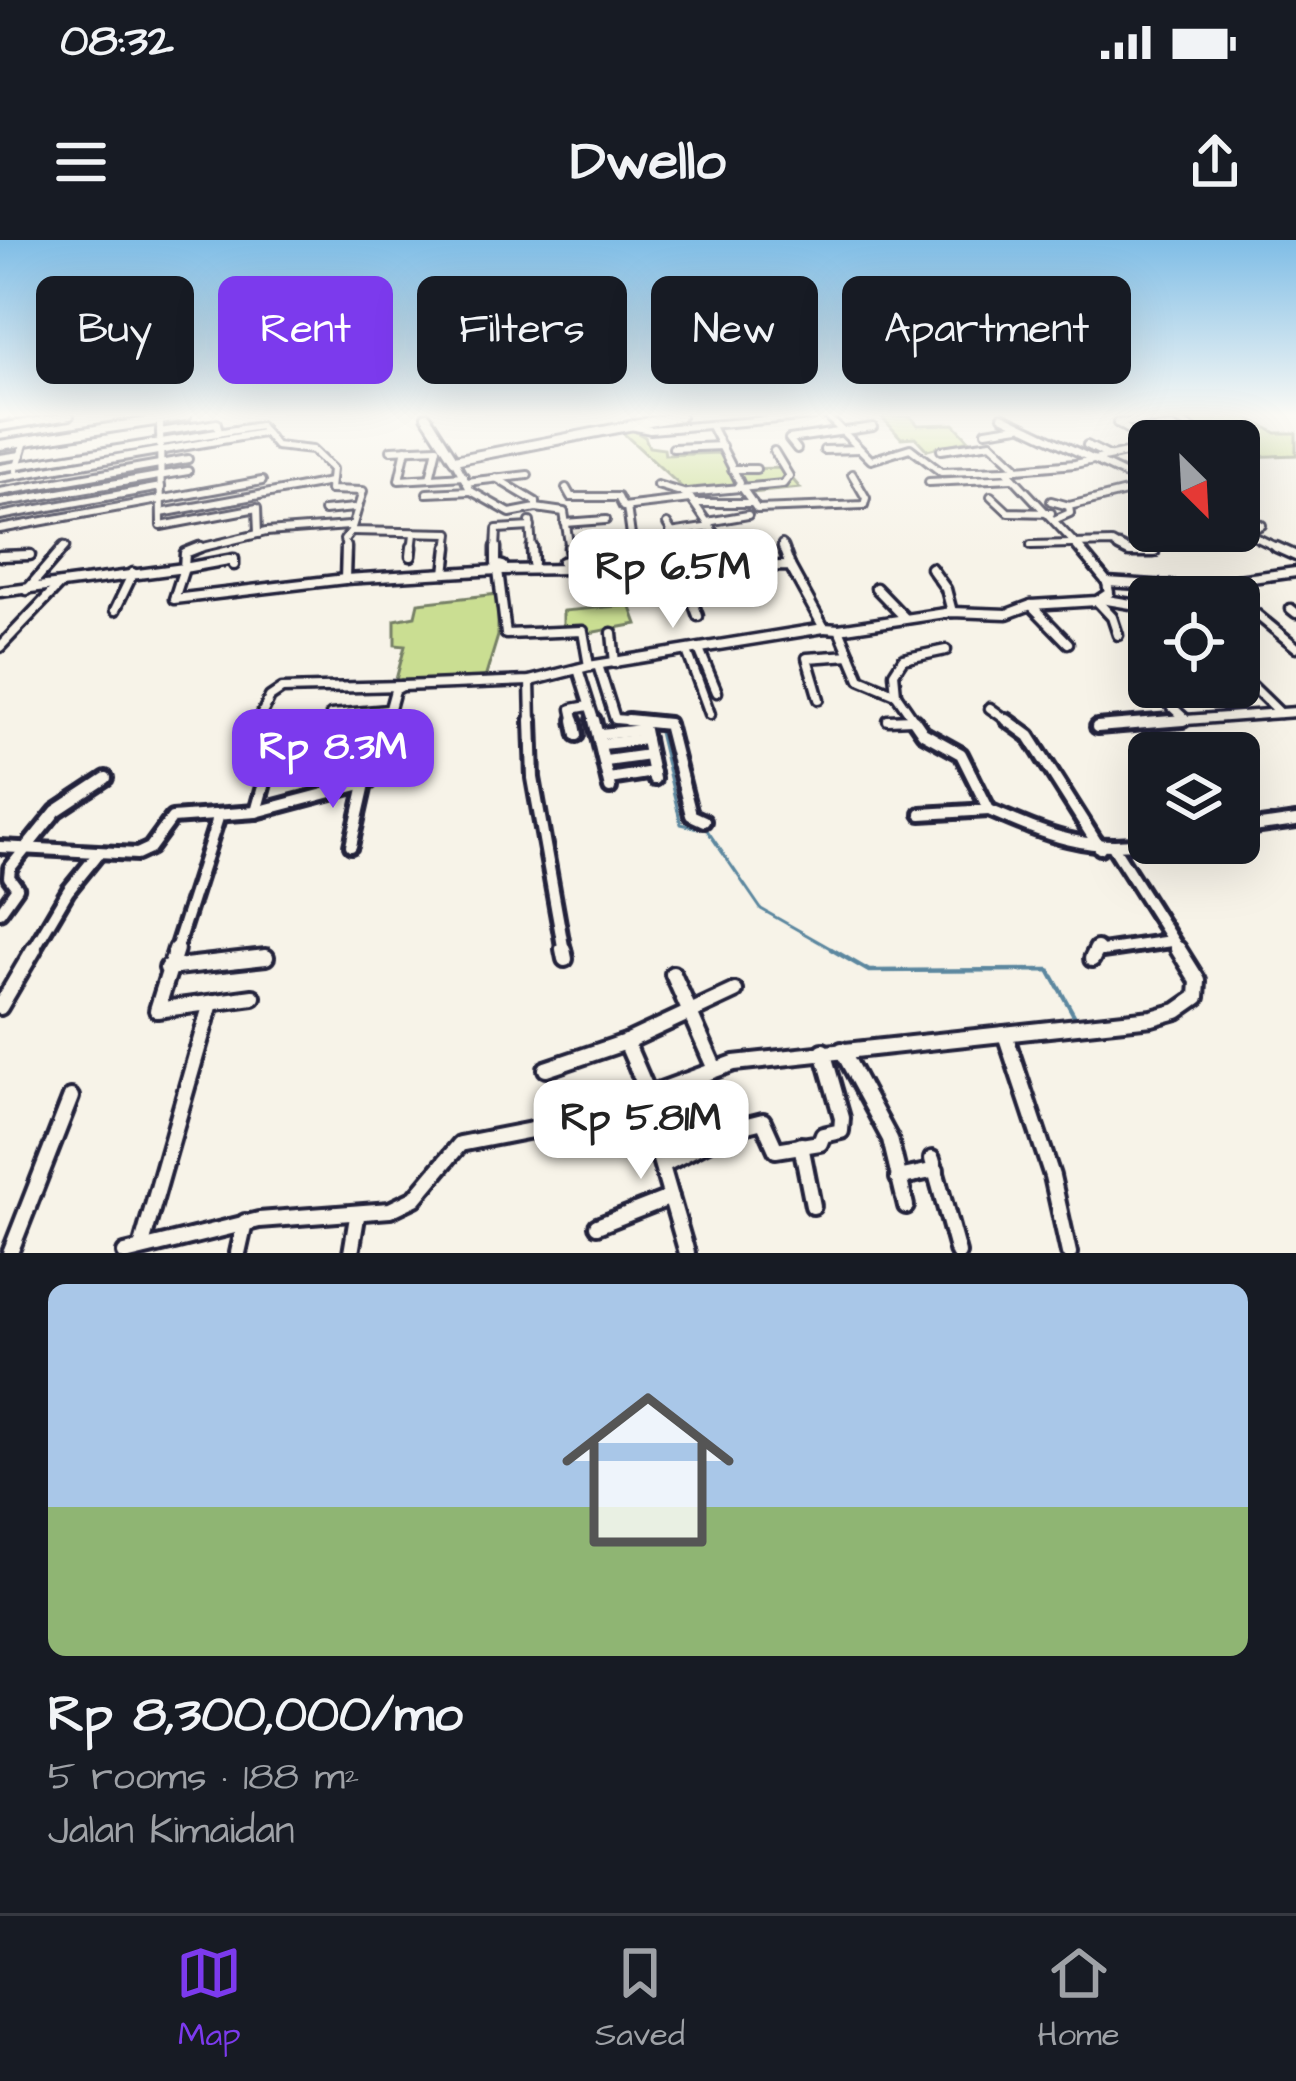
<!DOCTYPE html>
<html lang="en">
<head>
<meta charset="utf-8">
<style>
  body { margin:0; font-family:"Architects Daughter",sans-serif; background:#20242c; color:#f1f3f6; height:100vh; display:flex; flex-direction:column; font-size:45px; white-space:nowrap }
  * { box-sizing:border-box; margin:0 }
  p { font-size:39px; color:#9ea1a6 }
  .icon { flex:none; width:66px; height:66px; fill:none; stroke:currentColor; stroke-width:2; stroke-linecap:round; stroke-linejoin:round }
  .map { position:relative; height:1013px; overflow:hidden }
  .drawer { display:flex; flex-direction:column; background:#171b24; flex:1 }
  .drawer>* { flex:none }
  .banner { position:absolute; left:36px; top:36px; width:1224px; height:108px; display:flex; gap:24px }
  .needle { width:78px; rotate:156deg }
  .fabs { position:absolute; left:1128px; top:180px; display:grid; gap:24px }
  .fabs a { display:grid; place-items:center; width:132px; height:132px; border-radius:18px; background:#171b24; box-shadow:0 12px 48px #0002; font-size:60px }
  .price { position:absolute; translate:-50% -102px; padding:0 27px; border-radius:24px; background:#fff; color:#222; font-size:39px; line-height:78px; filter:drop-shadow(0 3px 6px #0008) }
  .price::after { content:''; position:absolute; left:50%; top:72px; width:36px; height:27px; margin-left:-18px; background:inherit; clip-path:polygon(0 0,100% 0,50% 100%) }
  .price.selected { background:#7c3aed; color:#fff }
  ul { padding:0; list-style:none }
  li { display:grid; align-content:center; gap:24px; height:636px; padding:0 48px }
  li+li { border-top:3px solid #363941 }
  li span { display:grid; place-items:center; height:372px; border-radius:18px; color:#555 }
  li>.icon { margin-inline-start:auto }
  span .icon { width:216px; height:216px; fill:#fffc; stroke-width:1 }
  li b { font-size:51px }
  .pill { padding:0 42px; border-radius:18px; background:#171b24; box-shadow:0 12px 48px #0002; font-size:42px; line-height:108px }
  .pill.selected { background:#7c3aed; color:#fff }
  .status { display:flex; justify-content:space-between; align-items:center; height:84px; padding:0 60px; background:#171b24; direction:ltr }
  .status svg { height:33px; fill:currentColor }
  header { display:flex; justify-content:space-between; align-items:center; height:156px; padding:0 48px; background:#171b24; font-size:54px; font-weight:700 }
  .tabs { display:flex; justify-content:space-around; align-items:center; height:168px; border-top:3px solid #363941; background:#171b24; font-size:33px; color:#9ea1a6 }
  .tabs a { display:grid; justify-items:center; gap:6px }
  .tabs .selected { color:#7c3aed }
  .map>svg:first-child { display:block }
</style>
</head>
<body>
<div class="status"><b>08:32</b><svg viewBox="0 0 49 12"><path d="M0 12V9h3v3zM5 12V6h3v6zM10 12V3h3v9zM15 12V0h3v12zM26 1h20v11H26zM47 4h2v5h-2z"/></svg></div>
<header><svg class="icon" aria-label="menu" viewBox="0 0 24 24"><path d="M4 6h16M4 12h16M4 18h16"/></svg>Dwello<svg class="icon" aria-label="share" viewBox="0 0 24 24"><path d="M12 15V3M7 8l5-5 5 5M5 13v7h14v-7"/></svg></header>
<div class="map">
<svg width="1296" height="1013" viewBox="0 0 1296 1013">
  <rect width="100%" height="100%" fill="#f7f3e8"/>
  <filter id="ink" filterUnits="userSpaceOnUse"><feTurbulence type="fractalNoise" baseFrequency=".00833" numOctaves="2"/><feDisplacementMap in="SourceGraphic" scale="24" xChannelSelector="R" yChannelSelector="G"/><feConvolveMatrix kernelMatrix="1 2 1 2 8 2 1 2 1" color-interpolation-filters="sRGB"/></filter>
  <g filter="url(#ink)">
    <!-- green -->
    <g fill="#cade92" stroke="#768066" stroke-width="3">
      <path d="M 881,176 L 910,176 L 918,185 L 954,184 L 969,200 L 927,210 L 915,197 L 901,198 Z"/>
      <path d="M 1170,176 L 1247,177 L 1276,193 L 1296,193 L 1296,215 L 1246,217 L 1239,213 L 1239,201 L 1215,201 Z"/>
      <path d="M 630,189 L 645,197 L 649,207 L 664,209 L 665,215 L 720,213 L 731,229 L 783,228 L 800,248 L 752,253 L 747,246 L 686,251 L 621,191 Z"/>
      <path d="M 498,354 L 498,396 L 483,445 L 394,447 L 405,406 L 395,405 L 395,380 L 415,376 L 418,363 Z"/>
      <path d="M 630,365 L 637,384 L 589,393 L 563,392 L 563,371 Z"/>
    </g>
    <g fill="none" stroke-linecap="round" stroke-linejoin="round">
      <!-- stream-far1 -->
      <g stroke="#5b879f" stroke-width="3">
        <path d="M 594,432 L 610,482 L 616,482"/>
        <path d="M 658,488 L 681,584 L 707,590 L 761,669 L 837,712"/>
      </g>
      <!-- stream -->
      <path stroke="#5b879f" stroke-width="4.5" d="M 831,709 L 869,731 L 1049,730 L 1076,779"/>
      <!-- street-far3 casing -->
      <g stroke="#22223b" stroke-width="12">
        <g id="street-far3">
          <path d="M 827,176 L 871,220 L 910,208 L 941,232 L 1006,230"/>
          <path d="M 1002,176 L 1149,246"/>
          <path d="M 0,177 L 5,176"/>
          <path d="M 1172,177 L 1208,198"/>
          <path d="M 160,180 L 161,286 L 257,268 L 258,294"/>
          <path d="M 1117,183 L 1174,178"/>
          <path d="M 1117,183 L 1149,202"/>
          <path d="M 631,186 L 650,190 L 813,176"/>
          <path d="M 711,186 L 740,243 L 737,247"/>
          <path d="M 0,187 L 70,176"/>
          <path d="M 986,191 L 1019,186"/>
          <path d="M 160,192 L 217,183 L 219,192"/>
          <path d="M 1087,205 L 1107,215"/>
          <path d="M 673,208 L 722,206"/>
          <path d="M 406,209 L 399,240 L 464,236"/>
          <path d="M 797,209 L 789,199 L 873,187"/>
          <path d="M 391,210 L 437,208 L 430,238"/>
          <path d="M 824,210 L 859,209"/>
          <path d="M 941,210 L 991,203 L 1016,226"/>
          <path d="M 0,218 L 21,215"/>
          <path d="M 454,220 L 466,242 L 528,235"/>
          <path d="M 0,228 L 260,186 L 276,206 L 312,210 L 332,229 L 330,250 L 363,251 L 351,291 L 450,293 L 448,310"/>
          <path d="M 732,229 L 756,229"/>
          <path d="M 16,230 L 25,201"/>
          <path d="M 0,238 L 263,193"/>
          <path d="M 496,238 L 536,262 L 536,268"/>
          <path d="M 466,242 L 471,251 L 510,273 L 536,268 L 564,272 L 570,310"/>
          <path d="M 929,242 L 1013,238"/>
          <path d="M 657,245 L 687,254"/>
          <path d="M 566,248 L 571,257 L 618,257 L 623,267 L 690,259"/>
          <path d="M 742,248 L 757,269 L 864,265 L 866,258 L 852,234"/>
          <path d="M 0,252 L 188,219"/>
          <path d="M 427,253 L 471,251"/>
          <path d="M 991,256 L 1008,272 L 1051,273"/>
          <path d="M 1051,261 L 1069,266"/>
          <path d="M 0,263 L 188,231"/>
          <path d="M 694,263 L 753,263"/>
          <path d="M 627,267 L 633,310"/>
          <path d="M 324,271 L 354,268"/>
          <path d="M 1239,272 L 1262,285 L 1255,288"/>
          <path d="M 161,273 L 330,242"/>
          <path d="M 0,276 L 161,247"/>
          <path d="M 1056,279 L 1070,273 L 1069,266 L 1146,247"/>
          <path d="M 530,282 L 532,310"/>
          <path d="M 707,282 L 748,275"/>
          <path d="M 565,283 L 606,280"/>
          <path d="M 667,284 L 683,310"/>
          <path d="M 0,289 L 262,241"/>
          <path d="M 1239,289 L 1282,310"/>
          <path d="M 670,293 L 711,287"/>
          <path d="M 782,304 L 784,310"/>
          <path d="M 1031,305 L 1112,303 L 1124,310"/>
          <path d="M 61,310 L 64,306"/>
          <path d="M 191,310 L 266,292 L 349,286"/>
          <path d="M 347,310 L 344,300 L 351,291"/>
          <path d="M 412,310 L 414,294"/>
          <path d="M 496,310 L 497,289 L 531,287"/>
          <path d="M 720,310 L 715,294 L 687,253 L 783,244 L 789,236 L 774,211"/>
          <path d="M 1081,310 L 1006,230 L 1075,224 L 1149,208"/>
        </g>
      </g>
      <!-- street-far2 casing -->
      <g stroke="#22223b" stroke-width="15">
        <g id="street-far2">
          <path d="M 200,307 L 185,313 L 184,328 L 234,319 L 234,325"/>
          <path d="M 496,307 L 496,324 L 503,326"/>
          <path d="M 532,307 L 533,323"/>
          <path d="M 632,307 L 638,328"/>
          <path d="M 682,307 L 685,328"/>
          <path d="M 719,307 L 725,328"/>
          <path d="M 783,307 L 790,326"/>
          <path d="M 1078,307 L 1107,342"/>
          <path d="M 1119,307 L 1129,312 L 1154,312"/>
          <path d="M 1276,307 L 1296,316"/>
          <path d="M 0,316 L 30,315"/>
          <path d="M 411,316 L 412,307"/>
          <path d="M 562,322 L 571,319 L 569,307"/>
          <path d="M 931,328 L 946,349 L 952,372"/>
          <path d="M 681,329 L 698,376"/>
          <path d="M 498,330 L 506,394 L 583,391 L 589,426"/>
          <path d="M 445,333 L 448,307"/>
          <path d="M 345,339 L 346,307"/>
          <path d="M 1107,342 L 1186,347 L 1296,332"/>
          <path d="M 876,348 L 905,378"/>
          <path d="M 27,350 L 64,307"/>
          <path d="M 0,352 L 184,328 L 174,359 L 345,339 L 498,330 L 790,326 L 824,388 L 839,389 L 860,439 L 896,454 L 916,483"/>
          <path d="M 1182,354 L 1205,357"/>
          <path d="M 588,356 L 604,345 L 597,326"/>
          <path d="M 1101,359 L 1149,367"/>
          <path d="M 1239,360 L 1296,407"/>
          <path d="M 1097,361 L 1112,377 L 1118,395"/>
          <path d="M 1031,365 L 1068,403"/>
          <path d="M 1291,369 L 1296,373"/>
          <path d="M 115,370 L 133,333"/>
          <path d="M 839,389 L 952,372 L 1007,374 L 1031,365 L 1097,361 L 1109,353 L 1107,342"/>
          <path d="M 612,393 L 615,423"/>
          <path d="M 0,407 L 59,345"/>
          <path d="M 699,409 L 717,452"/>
          <path d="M 687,411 L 710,474"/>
          <path d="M 598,425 L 615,479 L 660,483"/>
          <path d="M 578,429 L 595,483"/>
          <path d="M 1239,433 L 1280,473"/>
          <path d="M 530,441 L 531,483"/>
          <path d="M 1151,447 L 1186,480 L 1296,472"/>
          <path d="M 896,454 L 894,433 L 903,419 L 946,410"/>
          <path d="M 819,459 L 807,418 L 850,415"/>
          <path d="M 990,468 L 1011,483"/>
          <path d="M 331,475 L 389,470"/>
          <path d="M 260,478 L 270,457 L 282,449 L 402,446"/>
          <path d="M 888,480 L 912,479"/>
          <path d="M 386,483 L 395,450 L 402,446 L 530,441 L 589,426 L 824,388"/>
          <path d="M 575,483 L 572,469 L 588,466"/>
          <path d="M 1145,483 L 1186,480"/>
        </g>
      </g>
      <!-- street-far1 casing -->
      <g stroke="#22223b" stroke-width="20">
        <g id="street-far1">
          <path d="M 531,480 L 533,538 L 564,712"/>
          <path d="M 574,480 L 577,495"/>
          <path d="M 594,480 L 610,548"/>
          <path d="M 628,480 L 668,484 L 691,575 L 704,581"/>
          <path d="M 914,480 L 923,493 L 961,514 L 989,570 C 1045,594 1088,613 1149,602"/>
          <path d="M 1007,480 L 1029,496 L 1100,608"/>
          <path d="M 1097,487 L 1183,480"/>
          <path d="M 600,494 L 644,490 L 654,539"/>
          <path d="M 603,504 L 646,499"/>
          <path d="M 308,517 L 378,515"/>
          <path d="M 606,521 L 649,515"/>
          <path d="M 609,539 L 653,532"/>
          <path d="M 256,572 L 272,514"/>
          <path d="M 921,574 L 989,570"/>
          <path d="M 1239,574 L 1252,588"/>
          <path d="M 1239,589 L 1296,581"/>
          <path d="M 351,606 L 365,544"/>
          <path d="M 0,607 L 137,614 L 150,608 L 172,578 L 256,572 L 369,542 L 386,480"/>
          <path d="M 1114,608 L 1180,712"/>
          <path d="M 0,672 L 17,648 L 9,637 L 10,628 L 56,571 L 106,538"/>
          <path d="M 32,712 L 68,651 L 98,614"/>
          <path d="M 175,712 L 218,578"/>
          <path d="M 1095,712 L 1171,701"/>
        </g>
      </g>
      <!-- street casing -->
      <g stroke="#22223b" stroke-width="22">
        <g id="street">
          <path d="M 176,709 L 157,770 L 253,757"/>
          <path d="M 563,709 L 565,719"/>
          <path d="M 1092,719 L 1097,709"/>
          <path d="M 167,728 L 266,717"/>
          <path d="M 673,734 L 714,827"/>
          <path d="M 0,767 L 34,709"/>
          <path d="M 1005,794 L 1052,936 L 1069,1013"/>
          <path d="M 626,802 L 649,855"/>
          <path d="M 842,810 L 890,899 L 906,966"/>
          <path d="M 546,829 L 626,802 L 735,751"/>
          <path d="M 642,857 L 687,1013"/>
          <path d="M 801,905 L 813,966"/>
          <path d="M 932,919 L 958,1013"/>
          <path d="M 663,925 L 735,888 L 763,881 L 776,910 L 820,903 L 823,895 L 841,891 L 842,878 L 823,811"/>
          <path d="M 898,938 L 936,930"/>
          <path d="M 597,986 L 671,957"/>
          <path d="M 141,1008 L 211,763"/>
          <path d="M 10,1013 L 71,857"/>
          <path d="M 125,1013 L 259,980 L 390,970 L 415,958 L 460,904 L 573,882 L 734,823 L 1152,778 L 1177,771 L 1197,757 L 1198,741 L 1178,709"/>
          <path d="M 238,1013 L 245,982"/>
          <path d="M 351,1013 L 357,977"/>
        </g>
      </g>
      <!-- secondary casing -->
      <g stroke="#22223b" stroke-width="14">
        <g id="secondary">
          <path d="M 426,176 L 454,220 L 680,176"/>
          <path d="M 0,205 L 186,176"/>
        </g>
      </g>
      <!-- street-far3 -->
      <use href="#street-far3" stroke="#f7f3e8" stroke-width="6"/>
      <!-- street-far2 -->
      <use href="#street-far2" stroke="#f7f3e8" stroke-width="8"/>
      <!-- street-far1 -->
      <use href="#street-far1" stroke="#f7f3e8" stroke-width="10"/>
      <!-- street -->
      <use href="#street" stroke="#f7f3e8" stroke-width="14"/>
      <!-- secondary -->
      <use href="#secondary" stroke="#f7f3e8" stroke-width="8"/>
    </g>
  </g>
  <!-- sky -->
  <linearGradient id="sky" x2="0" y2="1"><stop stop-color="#7fbde6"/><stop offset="0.55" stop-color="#fbfaf5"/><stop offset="1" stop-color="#fbfaf5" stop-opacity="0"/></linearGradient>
  <rect width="1296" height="318" fill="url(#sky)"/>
</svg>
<div class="fabs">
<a><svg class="needle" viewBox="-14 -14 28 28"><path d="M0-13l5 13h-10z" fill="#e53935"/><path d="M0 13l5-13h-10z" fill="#9ea1a6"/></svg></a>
<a><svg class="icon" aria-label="locate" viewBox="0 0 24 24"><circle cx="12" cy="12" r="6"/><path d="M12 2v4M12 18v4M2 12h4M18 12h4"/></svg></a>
<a><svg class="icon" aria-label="layers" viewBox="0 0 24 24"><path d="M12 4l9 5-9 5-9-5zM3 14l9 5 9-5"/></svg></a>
</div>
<b class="price" style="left:673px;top:391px">Rp 6.5M</b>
<b class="price selected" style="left:333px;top:571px">Rp 8.3M</b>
<b class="price" style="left:641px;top:942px">Rp 5.81M</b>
<div class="banner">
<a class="pill">Buy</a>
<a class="pill selected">Rent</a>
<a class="pill">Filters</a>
<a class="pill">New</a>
<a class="pill">Apartment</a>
</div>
</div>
<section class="drawer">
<ul>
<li><span style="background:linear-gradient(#a9c7e8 60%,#8fb573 0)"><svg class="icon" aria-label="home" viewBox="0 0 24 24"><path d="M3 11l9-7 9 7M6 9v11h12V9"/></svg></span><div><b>Rp 8,300,000/mo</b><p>5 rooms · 188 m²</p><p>Jalan Kimaidan</p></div></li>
</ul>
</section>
<nav class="tabs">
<a class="selected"><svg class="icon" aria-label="map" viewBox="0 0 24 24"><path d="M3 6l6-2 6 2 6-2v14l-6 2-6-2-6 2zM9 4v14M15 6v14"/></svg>Map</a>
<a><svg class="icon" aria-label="saved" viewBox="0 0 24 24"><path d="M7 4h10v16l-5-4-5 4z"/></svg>Saved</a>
<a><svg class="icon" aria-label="home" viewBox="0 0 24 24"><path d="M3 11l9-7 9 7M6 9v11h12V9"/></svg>Home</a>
</nav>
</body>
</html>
